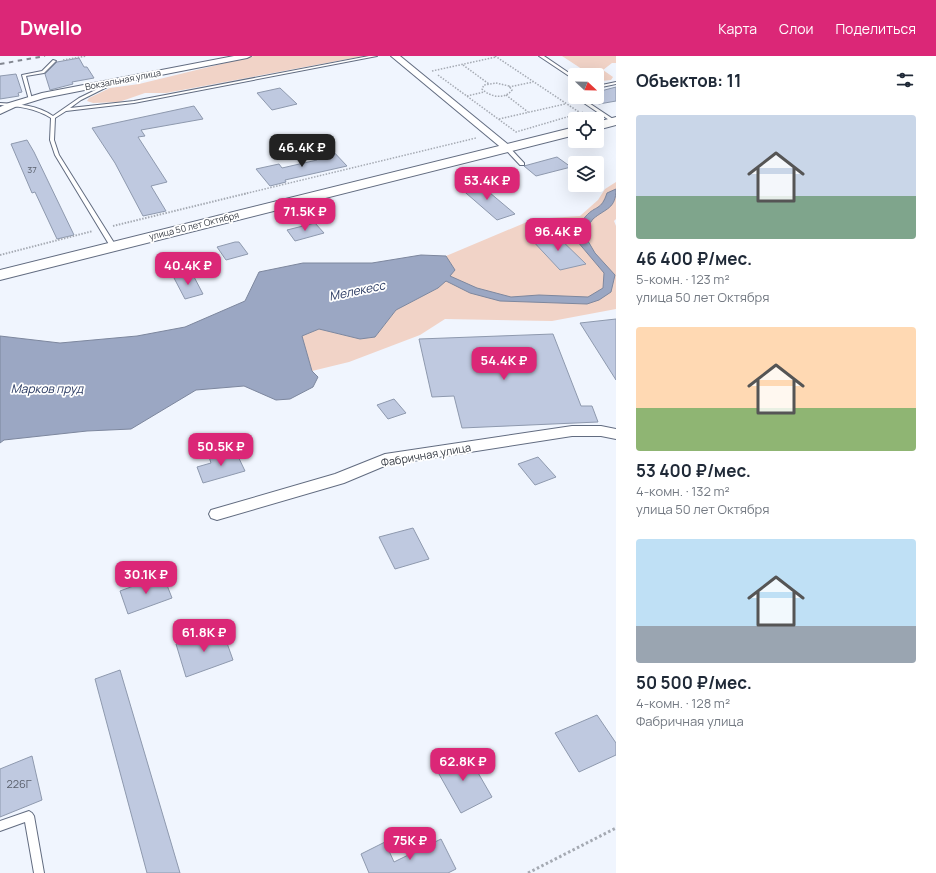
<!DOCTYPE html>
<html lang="ru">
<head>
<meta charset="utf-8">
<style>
  body { margin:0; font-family:Manrope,sans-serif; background:#f2f2f3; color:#1f2937; height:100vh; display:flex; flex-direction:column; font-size:15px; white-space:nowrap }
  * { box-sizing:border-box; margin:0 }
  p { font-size:13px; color:#747a83 }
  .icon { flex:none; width:22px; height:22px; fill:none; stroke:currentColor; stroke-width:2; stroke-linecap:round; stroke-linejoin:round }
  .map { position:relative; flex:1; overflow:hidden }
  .sheet { display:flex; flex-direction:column; background:#fff; width:320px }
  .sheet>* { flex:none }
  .needle { width:26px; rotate:112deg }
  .tools { position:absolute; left:568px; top:12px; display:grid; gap:8px }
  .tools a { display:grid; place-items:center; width:36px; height:36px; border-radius:4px; background:#fff; box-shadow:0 4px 16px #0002; font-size:20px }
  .price { position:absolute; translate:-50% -34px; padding:0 9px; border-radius:8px; background:#db2777; color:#fff; font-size:13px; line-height:26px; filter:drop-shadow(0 1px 2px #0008) }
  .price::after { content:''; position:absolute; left:50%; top:24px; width:12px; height:9px; margin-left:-6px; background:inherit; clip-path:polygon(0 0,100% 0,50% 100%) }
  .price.on { background:#222; color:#fff }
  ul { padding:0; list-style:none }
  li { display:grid; align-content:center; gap:8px; height:212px; padding:0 20px }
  li span { display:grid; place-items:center; height:124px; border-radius:4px; color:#555 }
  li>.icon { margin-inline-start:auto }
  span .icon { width:72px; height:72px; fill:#fffc; stroke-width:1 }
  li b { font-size:17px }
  h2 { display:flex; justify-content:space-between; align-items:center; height:48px; padding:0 20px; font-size:17px }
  header { display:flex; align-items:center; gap:24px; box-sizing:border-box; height:56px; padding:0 20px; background:#db2777; color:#fff }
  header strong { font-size:19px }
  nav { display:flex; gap:22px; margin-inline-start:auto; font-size:14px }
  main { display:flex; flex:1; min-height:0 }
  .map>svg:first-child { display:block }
</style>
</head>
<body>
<header>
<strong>Dwello</strong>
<nav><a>Карта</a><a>Слои</a><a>Поделиться</a></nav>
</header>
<main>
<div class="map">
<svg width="616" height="817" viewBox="0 0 616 817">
  <rect width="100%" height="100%" fill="#f0f5fe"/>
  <!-- green -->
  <g fill="#f1d3c7">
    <path d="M 254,0 L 364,0 L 166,37 L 145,37 L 119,46 L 93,47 L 87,45 L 89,42 L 110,32 L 139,28 Z"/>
    <path d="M 562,0 L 616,0 L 616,7 L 612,7 L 603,14 L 613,21 L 611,24 L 601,25 L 597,23 L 597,19 L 591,19 Z"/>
    <path d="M 616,126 L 616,163 L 614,165 L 616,170 L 616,253 L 552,265 L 445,263 L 420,279 L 349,306 L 312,315 L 302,280 L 319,273 L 360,283 L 375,281 L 396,254 L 438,232 L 455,214 L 446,200 L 534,163 L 580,160 L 598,144 L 605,133 Z"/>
  </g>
  <!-- water -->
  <path fill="#9ba7c3" stroke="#7d879e" d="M 616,133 C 616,153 606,152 593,163 C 589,167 587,175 585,180 L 595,197 L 615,219 L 611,236 L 599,244 L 587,248 L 500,245 L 470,237 L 446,225 L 438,232 L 396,254 L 375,281 L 360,283 L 319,273 L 302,280 L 312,315 L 318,321 L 313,331 L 290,343 L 276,344 L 244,330 L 196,334 L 131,373 L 87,375 L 4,384 L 0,387 L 0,280 L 60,287 L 137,280 L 185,271 L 245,245 L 259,216 L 303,207 L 372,207 L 421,199 L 446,200 L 455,214 L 450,220 L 477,232 L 511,241 L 539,239 L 588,241 L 603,232 L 604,217 L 577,185 C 578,177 580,166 586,160 C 596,149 601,155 607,137 Z"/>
  <!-- building -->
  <g fill="#bfc9e0" stroke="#8e99ae">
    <path d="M 79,2 L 84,11 L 87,11 L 94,22 L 72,26 L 73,28 L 50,34 L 45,18 L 57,6 Z"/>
    <path d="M 16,18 L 22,36 L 18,37 L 19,40 L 0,43 L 0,20 Z"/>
    <path d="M 616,31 L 616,45 L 599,48 L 588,41 L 597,41 L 597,36 Z"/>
    <path d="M 280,32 L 297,48 L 272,54 L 257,37 Z"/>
    <path d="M 194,50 L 203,63 L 141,74 L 145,80 L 138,81 L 167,126 L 151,130 L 166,155 L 143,160 L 115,107 L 92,72 Z"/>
    <path d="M 27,84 L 34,96 L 74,179 L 57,183 L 35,136 L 32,137 L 11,88 Z"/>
    <path d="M 330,92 L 347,110 L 285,124 L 286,126 L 270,130 L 256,113 L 279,108 L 282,112 L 317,104 L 311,96 Z"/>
    <path d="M 557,101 L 571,111 L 536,120 L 524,110 Z"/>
    <path d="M 477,126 L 515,158 L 497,164 L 459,131 Z"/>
    <path d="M 315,167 L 324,177 L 295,185 L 287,174 Z"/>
    <path d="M 554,177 L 586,208 L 560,214 L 530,182 Z"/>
    <path d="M 235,186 L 239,186 L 248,198 L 226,204 L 217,191 Z"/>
    <path d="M 192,217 L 203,238 L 185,243 L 174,222 Z"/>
    <path d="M 616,263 L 616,324 L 580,267 Z"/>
    <path d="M 553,278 L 581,350 L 592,350 L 598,366 L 462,372 L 454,340 L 432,341 L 419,283 Z"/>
    <path d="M 394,343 L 406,357 L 388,363 L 377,349 Z"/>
    <path d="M 235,394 L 245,415 L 203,427 L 197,411 L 211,407 L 209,401 Z"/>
    <path d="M 538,401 L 556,421 L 535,429 L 518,408 Z"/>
    <path d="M 413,472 L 429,503 L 395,513 L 379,481 Z"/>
    <path d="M 163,519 L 172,542 L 128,558 L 120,535 Z"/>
    <path d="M 222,573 L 233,604 L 186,621 L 176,588 Z"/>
    <path d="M 120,614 L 180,817 L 147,817 L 95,623 Z"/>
    <path d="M 597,659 L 616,687 L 616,699 L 579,716 L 555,677 Z"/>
    <path d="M 466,696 L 492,741 L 461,757 L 435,711 Z"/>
    <path d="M 32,700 L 42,744 L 0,761 L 0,713 Z"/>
    <path d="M 441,783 L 456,813 L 448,817 L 369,817 L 361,798 L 385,786 L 394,806 Z"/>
  </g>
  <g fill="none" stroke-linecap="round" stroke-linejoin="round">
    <!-- service casing -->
    <g stroke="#626c80" stroke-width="2">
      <g id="service">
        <path d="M 369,0 L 377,0 L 134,47 L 66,55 L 55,62 L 54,84 L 59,99 L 116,190 L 113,192 L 110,190 L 55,99 L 50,84 L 51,62 C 35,52 18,50 0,49 L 0,47 C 19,48 37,49 53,60 L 79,42 L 114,25 L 116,26 L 115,27 L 81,44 L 70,52 L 134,45 Z"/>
        <path d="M 539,0 L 544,0 L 575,21 L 575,24 Z"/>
        <path d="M 53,4 L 56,5 L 44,17 L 26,20 L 32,43 L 29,44 L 22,19 L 42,15 Z"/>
        <path d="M 616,26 L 616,28 L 597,32 L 597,30 Z"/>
        <path d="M 571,36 L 575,36 L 575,40 L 571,38 Z"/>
        <path d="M 575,41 L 580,41 L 616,65 L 612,66 Z"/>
        <path d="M 505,91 L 509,91 L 524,107 L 524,109 L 520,109 L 505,93 Z"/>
        <path d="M 29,755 L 32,757 L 34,760 L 44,817 L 34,817 L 25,766 L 0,775 L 0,765 Z"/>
      </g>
    </g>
    <!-- minor casing -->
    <g stroke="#626c80" stroke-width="2">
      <g id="minor">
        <path d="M 234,0 L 251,0 L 247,2 L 44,42 L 15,51 L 0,58 L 0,51 L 9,47 L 42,37 Z"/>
        <path d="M 391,0 L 400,0 L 510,90 L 512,92 L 510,94 L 504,94 Z"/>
        <path d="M 572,370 L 601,370 L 616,373 L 616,383 L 601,380 L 572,380 L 387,409 L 344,427 L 217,464 L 211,462 L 209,458 L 211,454 L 335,418 L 385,398 Z"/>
      </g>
    </g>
    <!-- secondary casing -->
    <g stroke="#626c80" stroke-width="2">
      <g id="secondary">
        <path d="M 616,61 L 616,69 L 597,74 L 597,66 Z"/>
        <path d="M 575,71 L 575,79 L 0,224 L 0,214 Z"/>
      </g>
    </g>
    <!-- path-far2 -->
    <g stroke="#a5aab3" stroke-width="1.5" stroke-dasharray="1.5 1.5" stroke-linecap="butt">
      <path d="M 495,0 L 579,56"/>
      <path d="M 63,4 L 86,0"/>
      <path d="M 463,9 L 489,28"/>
      <path d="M 432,15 L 496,1"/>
      <path d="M 438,19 L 516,76 L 584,56"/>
      <path d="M 496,27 L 509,30 L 512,34 C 505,44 490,41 482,33 L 484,29 Z"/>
      <path d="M 509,31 L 533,26"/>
      <path d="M 506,39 L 528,56"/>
      <path d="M 467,40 L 484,36"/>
      <path d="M 499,63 L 565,48"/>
      <path d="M 244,138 L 476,82"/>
    </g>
    <!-- path-far1 -->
    <g stroke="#a5aab3" stroke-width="2" stroke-dasharray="1.5 1.5" stroke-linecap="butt">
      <path d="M 113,170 L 248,137"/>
      <path d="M 0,199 L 93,175"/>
    </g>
    <!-- path -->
    <path stroke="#a5aab3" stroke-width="3" stroke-dasharray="2.5 2.5" stroke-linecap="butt" d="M 528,817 L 616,772"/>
    <!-- service -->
    <use href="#service" fill="#fff" fill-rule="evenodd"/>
    <!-- minor -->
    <use href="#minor" fill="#fff" fill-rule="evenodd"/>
    <!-- secondary -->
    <use href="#secondary" fill="#fff" fill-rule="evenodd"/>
    <!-- rail -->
    <path stroke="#828790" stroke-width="2" stroke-dasharray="4.5 4.5" stroke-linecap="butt" d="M 0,8 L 45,0"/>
  </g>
  <g text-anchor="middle" stroke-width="3.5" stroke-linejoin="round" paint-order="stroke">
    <!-- far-street labels -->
    <g font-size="9" fill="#383d46" stroke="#fff">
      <text transform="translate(123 24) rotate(-11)" y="3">Вокзальная улица</text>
      <text transform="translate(194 170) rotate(-14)" y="3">улица 50 лет Октября</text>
    </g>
    <!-- number labels -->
    <g font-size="9" fill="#5a606c">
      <text x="32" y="117">37</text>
    </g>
    <!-- street labels -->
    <g font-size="11" fill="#383d46" stroke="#fff">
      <text transform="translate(426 399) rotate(-10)" y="4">Фабричная улица</text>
    </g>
    <!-- near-number labels -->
    <g font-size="11" fill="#5a606c">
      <text x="19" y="732">226Г</text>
    </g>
    <!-- water labels -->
    <g font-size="12" font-style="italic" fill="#2a3a62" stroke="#fff">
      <text transform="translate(357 235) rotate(-12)" y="4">Мелекесс</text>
      <text x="47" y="337">Марков пруд</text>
    </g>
  </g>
</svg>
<div class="tools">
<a><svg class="needle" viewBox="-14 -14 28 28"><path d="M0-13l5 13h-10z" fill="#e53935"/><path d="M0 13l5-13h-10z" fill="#747a83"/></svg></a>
<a><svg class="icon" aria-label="locate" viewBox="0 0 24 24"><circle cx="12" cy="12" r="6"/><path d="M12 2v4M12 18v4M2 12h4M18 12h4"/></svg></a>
<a><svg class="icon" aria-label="layers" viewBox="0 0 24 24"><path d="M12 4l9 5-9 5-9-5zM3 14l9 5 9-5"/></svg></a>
</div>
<b class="price on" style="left:302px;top:112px">46.4K ₽</b>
<b class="price" style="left:487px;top:145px">53.4K ₽</b>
<b class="price" style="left:305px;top:176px">71.5K ₽</b>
<b class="price" style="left:558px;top:196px">96.4K ₽</b>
<b class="price" style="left:188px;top:230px">40.4K ₽</b>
<b class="price" style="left:504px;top:325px">54.4K ₽</b>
<b class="price" style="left:221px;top:411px">50.5K ₽</b>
<b class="price" style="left:146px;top:539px">30.1K ₽</b>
<b class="price" style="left:204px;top:597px">61.8K ₽</b>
<b class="price" style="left:463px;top:726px">62.8K ₽</b>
<b class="price" style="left:410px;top:805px">75K ₽</b>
</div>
<section class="sheet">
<h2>Объектов: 11<svg class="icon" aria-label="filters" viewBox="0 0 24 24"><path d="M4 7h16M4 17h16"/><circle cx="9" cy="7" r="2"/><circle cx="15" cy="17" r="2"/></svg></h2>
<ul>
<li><span style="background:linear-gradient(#c9d6e8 65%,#7fa58c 0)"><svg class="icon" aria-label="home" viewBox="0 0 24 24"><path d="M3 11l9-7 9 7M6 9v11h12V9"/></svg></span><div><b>46 400 ₽/мес.</b><p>5-комн. · 123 m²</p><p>улица 50 лет Октября</p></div></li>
<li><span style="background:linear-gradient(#ffd9b3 65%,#8fb573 0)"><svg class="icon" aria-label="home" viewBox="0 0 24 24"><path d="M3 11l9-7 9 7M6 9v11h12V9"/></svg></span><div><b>53 400 ₽/мес.</b><p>4-комн. · 132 m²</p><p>улица 50 лет Октября</p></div></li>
<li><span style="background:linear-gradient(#bfe0f5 70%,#9aa5b1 0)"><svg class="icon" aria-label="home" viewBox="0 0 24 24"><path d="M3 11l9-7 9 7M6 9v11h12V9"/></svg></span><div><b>50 500 ₽/мес.</b><p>4-комн. · 128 m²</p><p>Фабричная улица</p></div></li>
</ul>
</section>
</main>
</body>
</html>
